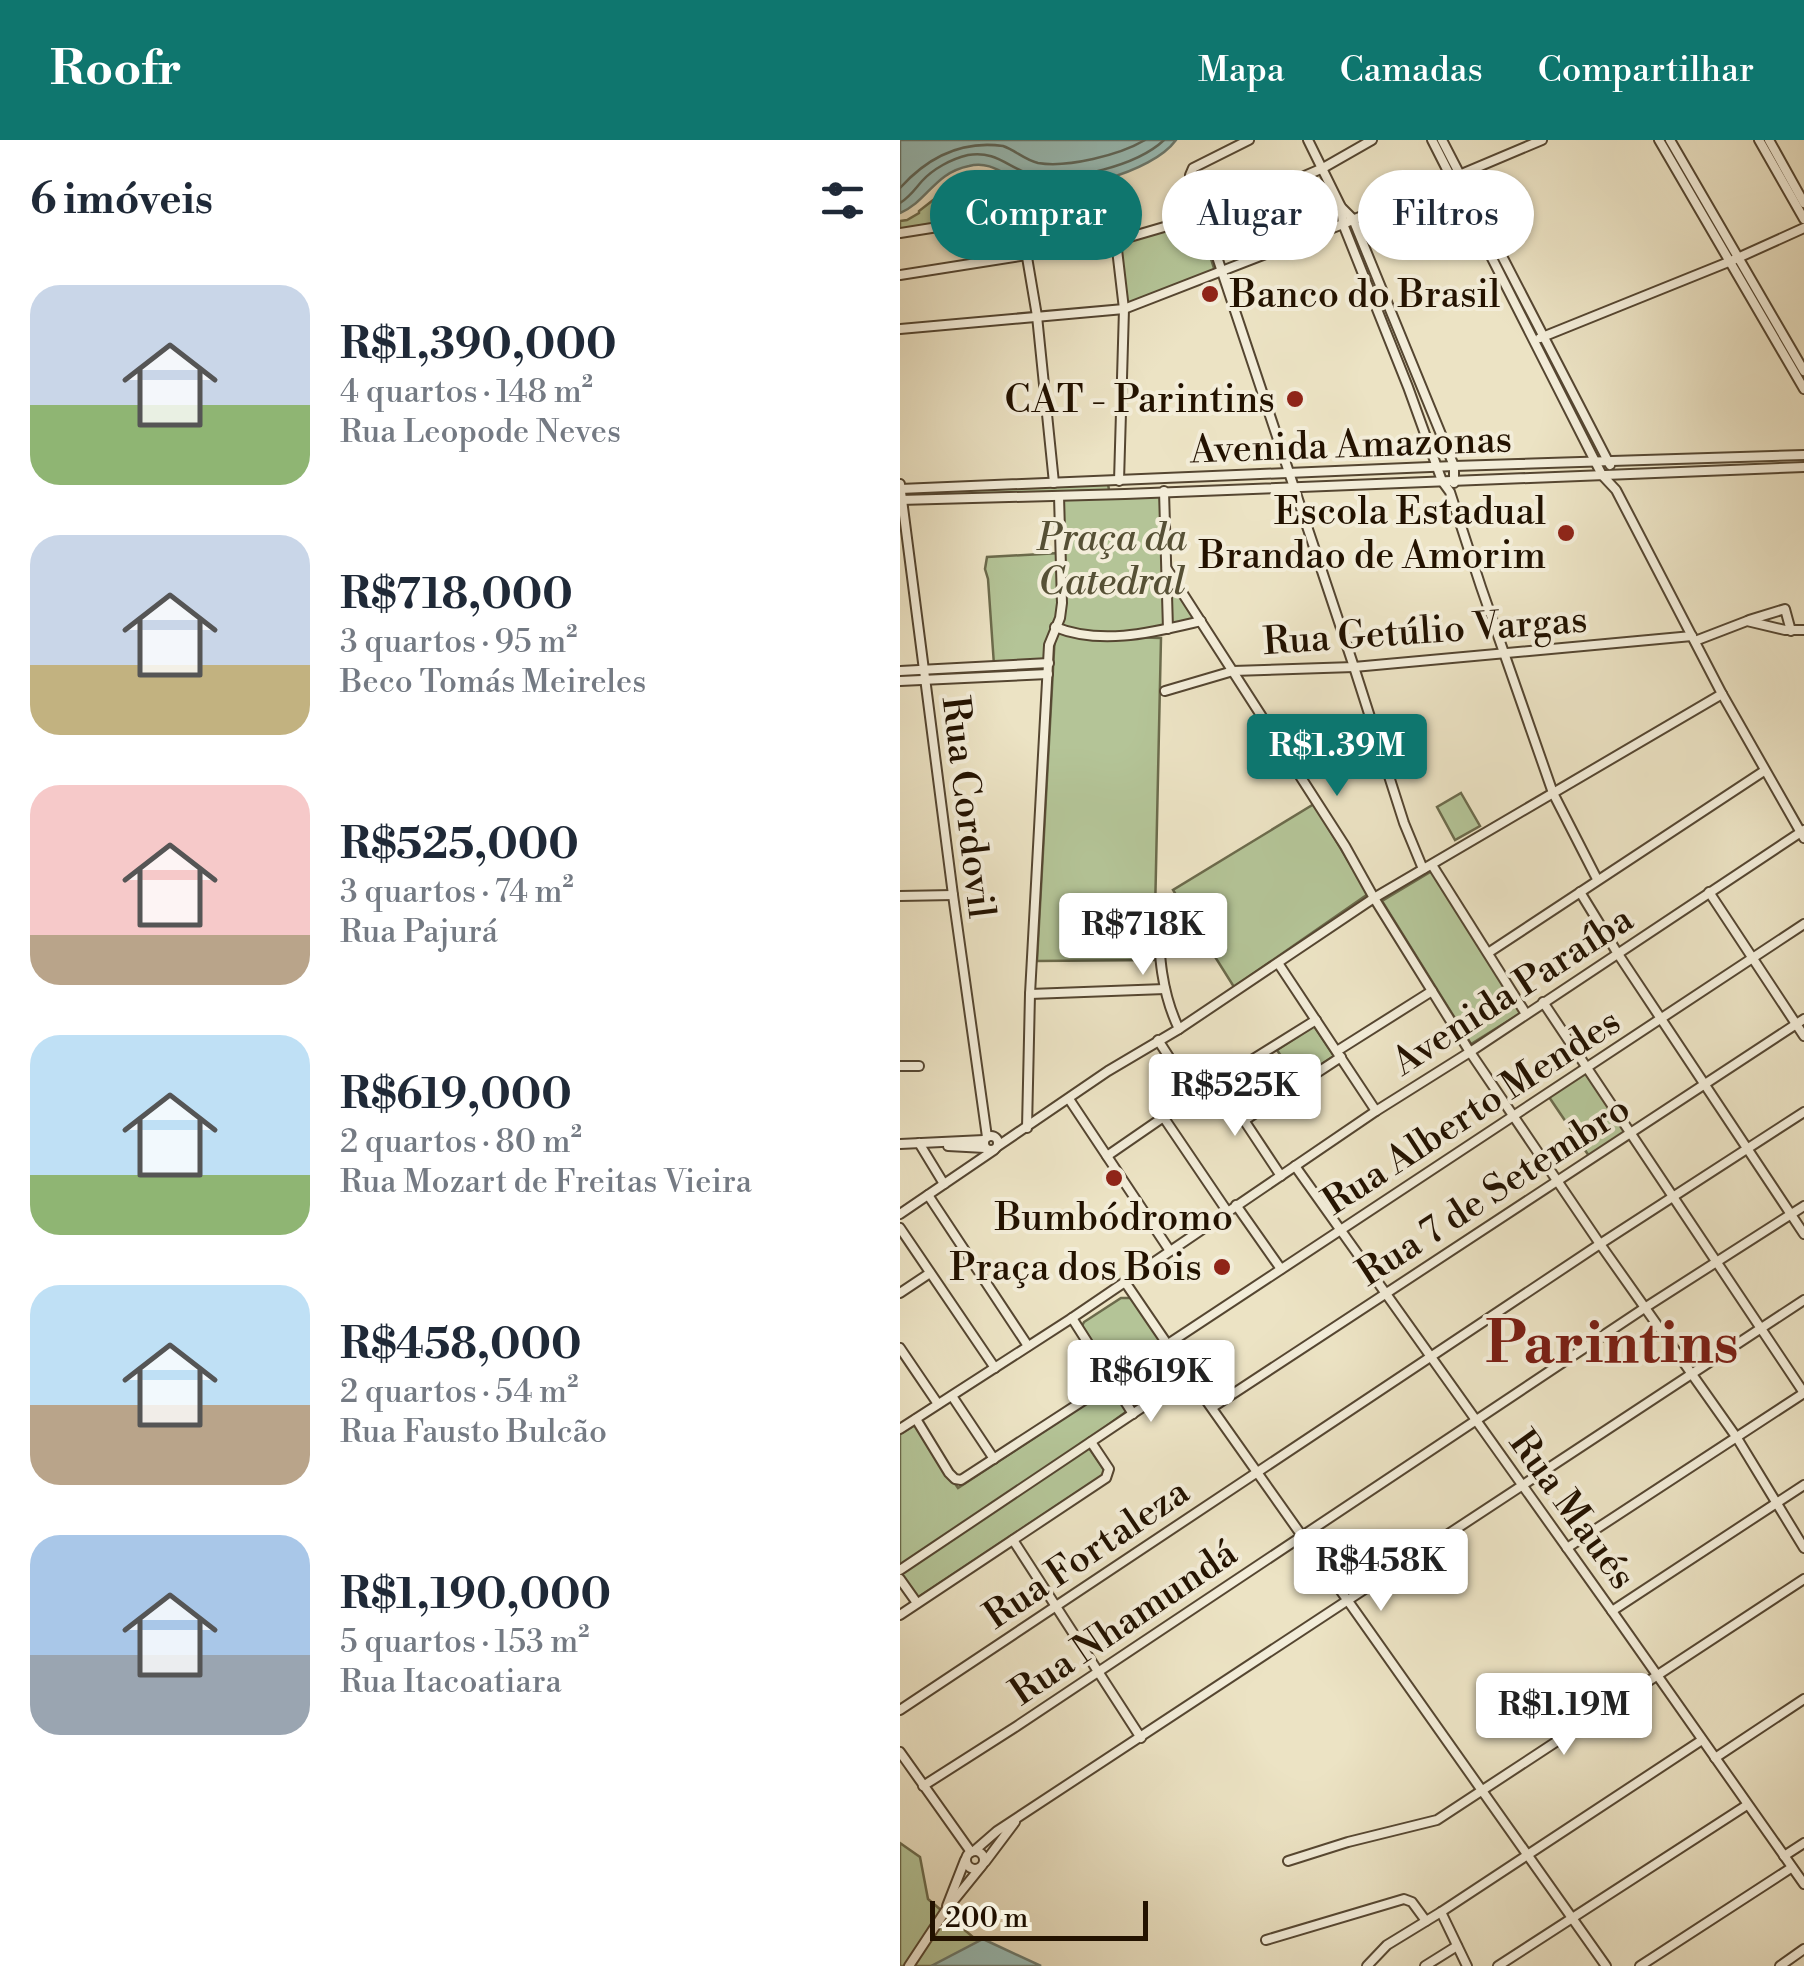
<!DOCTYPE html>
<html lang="pt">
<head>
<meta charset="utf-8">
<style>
  body { margin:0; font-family:"Libre Bodoni",serif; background:#f2f2f3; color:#1f2937; height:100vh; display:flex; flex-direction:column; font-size:38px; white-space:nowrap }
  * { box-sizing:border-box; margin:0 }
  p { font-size:32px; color:#747a83 }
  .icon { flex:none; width:55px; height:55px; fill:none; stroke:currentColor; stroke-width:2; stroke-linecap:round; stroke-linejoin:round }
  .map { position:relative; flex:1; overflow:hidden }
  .side { display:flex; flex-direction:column; background:#fff; width:900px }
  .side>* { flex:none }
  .hud { position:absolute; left:30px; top:30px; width:722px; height:90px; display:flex; gap:20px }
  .scale { position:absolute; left:30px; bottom:25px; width:218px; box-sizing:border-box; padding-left:10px; border:5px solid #231200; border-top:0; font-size:28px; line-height:35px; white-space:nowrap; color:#231200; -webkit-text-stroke:8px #f3edd9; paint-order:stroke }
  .price { position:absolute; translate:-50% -85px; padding:0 22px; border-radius:10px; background:#fff; color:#222; font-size:32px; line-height:65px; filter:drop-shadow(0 2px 5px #0008) }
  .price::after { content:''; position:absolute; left:50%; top:60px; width:30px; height:22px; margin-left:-15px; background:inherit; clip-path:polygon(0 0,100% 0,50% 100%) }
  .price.selected { background:#0f766e; color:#fff }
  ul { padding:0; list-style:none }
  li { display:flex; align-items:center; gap:30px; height:250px; padding:0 30px }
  li span { display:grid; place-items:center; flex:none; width:280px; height:200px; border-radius:30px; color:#555 }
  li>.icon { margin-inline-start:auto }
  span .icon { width:120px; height:120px; fill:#fffc; stroke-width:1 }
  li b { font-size:42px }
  h2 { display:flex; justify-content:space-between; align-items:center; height:120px; padding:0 30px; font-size:42px }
  .tag { padding:0 35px; border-radius:45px; background:#fff; box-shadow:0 2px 8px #0004; font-size:35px; line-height:90px }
  .tag.selected { background:#0f766e; color:#fff }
  header { display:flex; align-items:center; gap:60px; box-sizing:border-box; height:140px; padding:0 50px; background:#0f766e; color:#fff }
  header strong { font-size:48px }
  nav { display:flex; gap:55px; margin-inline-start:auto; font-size:35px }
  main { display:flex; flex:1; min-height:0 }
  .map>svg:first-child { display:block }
</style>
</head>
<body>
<header>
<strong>Roofr</strong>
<nav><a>Mapa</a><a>Camadas</a><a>Compartilhar</a></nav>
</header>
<main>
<section class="side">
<h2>6 imóveis<svg class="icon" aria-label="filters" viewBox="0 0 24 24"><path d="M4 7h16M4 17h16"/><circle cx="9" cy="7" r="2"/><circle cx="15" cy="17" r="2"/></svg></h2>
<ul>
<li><span style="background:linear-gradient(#c9d6e8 60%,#8fb573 0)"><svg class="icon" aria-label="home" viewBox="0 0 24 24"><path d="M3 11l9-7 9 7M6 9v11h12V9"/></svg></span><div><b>R$1,390,000</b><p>4 quartos · 148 m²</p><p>Rua Leopode Neves</p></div></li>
<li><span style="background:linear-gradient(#c9d6e8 65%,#c2b280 0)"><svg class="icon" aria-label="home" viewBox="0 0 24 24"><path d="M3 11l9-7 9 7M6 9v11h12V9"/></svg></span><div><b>R$718,000</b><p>3 quartos · 95 m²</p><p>Beco Tomás Meireles</p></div></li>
<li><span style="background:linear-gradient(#f6c9c9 75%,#b9a48a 0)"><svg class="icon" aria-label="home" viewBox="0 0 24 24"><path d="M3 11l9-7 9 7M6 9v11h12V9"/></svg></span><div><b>R$525,000</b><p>3 quartos · 74 m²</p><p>Rua Pajurá</p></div></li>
<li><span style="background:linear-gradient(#bfe0f5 70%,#8fb573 0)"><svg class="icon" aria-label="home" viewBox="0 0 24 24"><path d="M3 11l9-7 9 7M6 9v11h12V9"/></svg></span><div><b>R$619,000</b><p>2 quartos · 80 m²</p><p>Rua Mozart de Freitas Vieira</p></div></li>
<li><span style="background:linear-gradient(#bfe0f5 60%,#b9a48a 0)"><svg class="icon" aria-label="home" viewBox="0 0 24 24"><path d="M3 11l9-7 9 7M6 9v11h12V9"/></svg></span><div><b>R$458,000</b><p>2 quartos · 54 m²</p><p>Rua Fausto Bulcão</p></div></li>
<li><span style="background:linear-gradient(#a9c7e8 60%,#9aa5b1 0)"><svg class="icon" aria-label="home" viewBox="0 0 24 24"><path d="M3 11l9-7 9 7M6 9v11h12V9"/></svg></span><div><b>R$1,190,000</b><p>5 quartos · 153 m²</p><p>Rua Itacoatiara</p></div></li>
</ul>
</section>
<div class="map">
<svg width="904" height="1826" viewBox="0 0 904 1826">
  <rect width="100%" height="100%" fill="#ece3c4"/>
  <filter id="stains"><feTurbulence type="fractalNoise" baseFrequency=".002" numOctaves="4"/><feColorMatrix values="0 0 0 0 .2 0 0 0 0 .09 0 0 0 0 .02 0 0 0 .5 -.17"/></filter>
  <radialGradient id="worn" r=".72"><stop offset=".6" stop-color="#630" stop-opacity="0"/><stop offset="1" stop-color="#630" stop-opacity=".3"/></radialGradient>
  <!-- green -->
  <g fill="#b4c497" stroke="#6c6b4c" stroke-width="2.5">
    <path d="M 73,38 L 91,39 L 99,50 L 115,52 L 126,50 C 169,58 214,35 219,98 L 127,111 L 118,73 L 0,92 L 0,81 L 7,80 L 19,73 L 19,71 L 55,43 Z"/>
    <path d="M 298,80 L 315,131 L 227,164 L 219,103 Z"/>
    <path d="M 208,344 L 209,350 L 11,357 L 11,351 Z"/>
    <path d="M 264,352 L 265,430 L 300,480 L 227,497 L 261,498 L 254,820 L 137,821 L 155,493 L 182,494 L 155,487 L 148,522 L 94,525 L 88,439 L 85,429 L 87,417 L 159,413 L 157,356 Z"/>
    <path d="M 561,653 L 580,686 L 555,700 L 537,667 Z"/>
    <path d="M 414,664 L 468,754 L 334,847 L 273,750 Z"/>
    <path d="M 532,731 L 621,873 L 571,904 L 482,761 Z"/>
    <path d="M 414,886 L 434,916 L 397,940 L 377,910 Z"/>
    <path d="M 687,931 L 727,992 L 689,1016 L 649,957 Z"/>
    <path d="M 221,1158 L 231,1158 L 279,1227 L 278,1237 L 240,1264 L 230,1262 L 182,1186 L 184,1182 Z"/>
    <path d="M 211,1247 L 227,1271 L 185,1302 L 206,1333 L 17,1458 L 0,1432 L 0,1294 L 15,1285 L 58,1348 Z"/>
    <path d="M 0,1703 L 20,1717 L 28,1759 L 87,1809 L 124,1826 L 0,1826 Z"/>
  </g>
  <!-- water -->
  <g fill="#99beb8" stroke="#6a796e" stroke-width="2.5">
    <path d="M 0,0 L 276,0 C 252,33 165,56 126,43 C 106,37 92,20 69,26 C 34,33 28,61 0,73 Z"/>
    <path d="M 83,1799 L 141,1826 L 31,1826 Z"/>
  </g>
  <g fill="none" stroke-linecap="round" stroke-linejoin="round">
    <!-- shore -->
    <g stroke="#5e685c" stroke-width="2.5">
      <path d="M 0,48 C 27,18 60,0 103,6 C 115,10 125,20 138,23 C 167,28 220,15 245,0"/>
      <path d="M 0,63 C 10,57 15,49 22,41 C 33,29 51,19 68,15 C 97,10 109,29 133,35 C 169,43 238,25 264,0"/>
    </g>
    <!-- minor casing -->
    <g stroke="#554631" stroke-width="12">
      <g id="minor">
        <path d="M 349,0 L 293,28 L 290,35 L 292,42 L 454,527 L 504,683 L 523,729"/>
        <path d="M 408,0 L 441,67 L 453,79 L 554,326 L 554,343"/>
        <path d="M 532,0 L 702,335 L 716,350 L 822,554 L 904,698"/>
        <path d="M 542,0 L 710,325"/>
        <path d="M 759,0 L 904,249"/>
        <path d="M 770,0 L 904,231"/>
        <path d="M 859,0 L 904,79"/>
        <path d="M 869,0 L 904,63"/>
        <path d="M 441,67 L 443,84 L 508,247 L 542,341 L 550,352 L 581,447 L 653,653 L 697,739"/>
        <path d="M 0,93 L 107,76 L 120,76 L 137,176 L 154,343"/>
        <path d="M 216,101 L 224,169 L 219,341"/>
        <path d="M 0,135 L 216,101 L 302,76 L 386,44 L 423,28 L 472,0"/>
        <path d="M 0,189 L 224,169 L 443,84 L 642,0"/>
        <path d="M 640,198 L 831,121 L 904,88"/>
        <path d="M 0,344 L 53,755 L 87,997"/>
        <path d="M 0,349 L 554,326 L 904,315"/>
        <path d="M 264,351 L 268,489"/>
        <path d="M 0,360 L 225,354 L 904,327"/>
        <path d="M 267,429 L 445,706 L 474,758 L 570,912 L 700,1104 L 837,1298 L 904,1408"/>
        <path d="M 849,480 L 885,469 L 891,491"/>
        <path d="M 155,487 C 202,506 254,492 301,481"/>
        <path d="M 795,501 L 847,481 L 885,490 L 904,490"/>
        <path d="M 0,531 L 149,523"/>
        <path d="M 0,541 L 148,534"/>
        <path d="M 265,551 L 333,531 L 454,527 L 792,496"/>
        <path d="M 532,725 L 626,874"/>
        <path d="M 680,752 L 718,814 L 904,1094"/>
        <path d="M 809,752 L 904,896"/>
        <path d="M 0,756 L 53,755"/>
        <path d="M 258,774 C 259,814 261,852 279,889"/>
        <path d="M 588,813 L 864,631"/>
        <path d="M 378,823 L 476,971"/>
        <path d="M 130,854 L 265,849"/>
        <path d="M 643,862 L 904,1253"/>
        <path d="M 258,900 L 294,956"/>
        <path d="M 437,911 L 532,851"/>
        <path d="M 0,926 L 19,926"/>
        <path d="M 318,941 L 381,1036"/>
        <path d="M 169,959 L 270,1111"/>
        <path d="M 264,978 L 327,1071"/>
        <path d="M 345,980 L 441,917"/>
        <path d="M 127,988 L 130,854 L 149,505 L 160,478 L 162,463 L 159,356"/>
        <circle cx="91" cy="1003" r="7"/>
        <path d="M 19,1003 L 44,1044"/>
        <path d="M 0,1004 L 84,1000"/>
        <path d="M 48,1006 L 85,1008"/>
        <path d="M 98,1006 L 208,931 L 279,889 L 474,758 L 822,554"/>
        <path d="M 207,1016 L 294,956 L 416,880"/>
        <path d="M 395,1026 L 712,1471 L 904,1744"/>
        <path d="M 28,1055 L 128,1206"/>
        <path d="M 336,1065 L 381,1129"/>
        <path d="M 0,1074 L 94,1010"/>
        <path d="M 0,1088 L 95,1228"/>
        <path d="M 225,1142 L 289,1236 L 706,1826"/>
        <path d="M 0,1153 L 30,1133"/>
        <path d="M 172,1178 L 233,1274"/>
        <path d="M 268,1204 L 904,784"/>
        <path d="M 0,1208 L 38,1264"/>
        <path d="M 52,1256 L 94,1319"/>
        <path d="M 313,1267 L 904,879"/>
        <path d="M 16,1279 L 49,1333 L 55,1339 L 61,1340 L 212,1242"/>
        <path d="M 0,1289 L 172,1178 L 476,971 L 570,912 L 904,690"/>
        <path d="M 113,1400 L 241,1598"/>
        <path d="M 667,1408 L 904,1253"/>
        <path d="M 0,1430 L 289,1236"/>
        <path d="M 0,1439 L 17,1463"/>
        <path d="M 712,1471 L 904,1345"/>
        <path d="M 0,1475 L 206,1338 L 209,1329 L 191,1302"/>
        <path d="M 0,1570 L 700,1104 L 904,972"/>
        <path d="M 0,1612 L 71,1712"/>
        <path d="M 815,1618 L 904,1559"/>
        <path d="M 23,1646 L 117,1586 L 746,1167 L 904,1066"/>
        <circle cx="75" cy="1720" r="9"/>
        <path d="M 74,1711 L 97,1691 L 904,1160"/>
        <path d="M 884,1716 L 904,1703"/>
        <path d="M 388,1721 L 448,1702 L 537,1680 L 904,1439"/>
        <path d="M 85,1722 L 115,1682"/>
        <path d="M 47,1766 L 65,1720"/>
        <path d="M 541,1772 L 567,1826"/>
        <path d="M 366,1800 L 504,1759 L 512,1762 L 526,1781"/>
        <path d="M 9,1826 L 46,1770 L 80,1728"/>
        <path d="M 467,1826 L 487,1805 L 541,1772 L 802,1600"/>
        <path d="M 525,1826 L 557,1806"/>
        <path d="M 598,1826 L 847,1665"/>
        <path d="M 740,1826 L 891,1728"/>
        <path d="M 880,1826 L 904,1809"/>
      </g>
    </g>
    <!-- minor -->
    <use href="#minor" stroke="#f3edd9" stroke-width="8"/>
  </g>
  <!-- markers -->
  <g fill="#8f2418" stroke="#f3edd9" stroke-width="4">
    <circle cx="310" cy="154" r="10"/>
    <circle cx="395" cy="259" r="10"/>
    <circle cx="666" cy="393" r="10"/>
    <circle cx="214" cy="1038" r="10"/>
    <circle cx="322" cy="1127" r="10"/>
  </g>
  <g text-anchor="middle" stroke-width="8" stroke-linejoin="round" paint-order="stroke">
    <!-- poi labels -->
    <g font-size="38" fill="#231200" stroke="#f3edd9" text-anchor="end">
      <text x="330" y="167" text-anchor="start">Banco do Brasil</text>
      <text x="375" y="272">CAT - Parintins</text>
      <text x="646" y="384">Escola Estadual<tspan x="646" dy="44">Brandao de Amorim</tspan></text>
      <text x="214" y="1090" text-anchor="middle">Bumbódromo</text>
      <text x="302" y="1140">Praça dos Bois</text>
    </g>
    <!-- street labels -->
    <g font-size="38" fill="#231200" stroke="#f3edd9">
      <text transform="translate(451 304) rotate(-2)" y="13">Avenida Amazonas</text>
      <text transform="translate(525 490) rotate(-4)" y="13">Rua Getúlio Vargas</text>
      <text transform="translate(69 667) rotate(83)" y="13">Rua Cordovil</text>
      <text transform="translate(612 850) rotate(-33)" y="13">Avenida Paraíba</text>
      <text transform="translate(571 971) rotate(-33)" y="13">Rua Alberto Mendes</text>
      <text transform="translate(593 1050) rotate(-33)" y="13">Rua 7 de Setembro</text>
      <text transform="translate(673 1369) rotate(54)" y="13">Rua Maués</text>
      <text transform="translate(186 1413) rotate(-34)" y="13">Rua Fortaleza</text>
      <text transform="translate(223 1482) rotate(-34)" y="13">Rua Nhamundá</text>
    </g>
    <!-- park labels -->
    <g font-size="38" font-style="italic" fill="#565035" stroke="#f3edd9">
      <text x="212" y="410">Praça da<tspan x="212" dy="44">Catedral</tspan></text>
    </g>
    <!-- town labels -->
    <g font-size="58" font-weight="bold" fill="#7a1f14" stroke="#f3edd9">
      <text x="712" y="1222">Parintins</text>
    </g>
  </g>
  <rect width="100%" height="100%" filter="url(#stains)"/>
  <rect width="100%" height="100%" fill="url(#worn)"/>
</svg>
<div class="scale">200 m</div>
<b class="price selected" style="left:437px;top:659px">R$1.39M</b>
<b class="price" style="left:243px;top:838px">R$718K</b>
<b class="price" style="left:335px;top:999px">R$525K</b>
<b class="price" style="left:251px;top:1285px">R$619K</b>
<b class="price" style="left:481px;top:1474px">R$458K</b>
<b class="price" style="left:664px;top:1618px">R$1.19M</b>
<div class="hud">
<a class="tag selected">Comprar</a>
<a class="tag">Alugar</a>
<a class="tag">Filtros</a>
</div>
</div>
</main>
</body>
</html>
